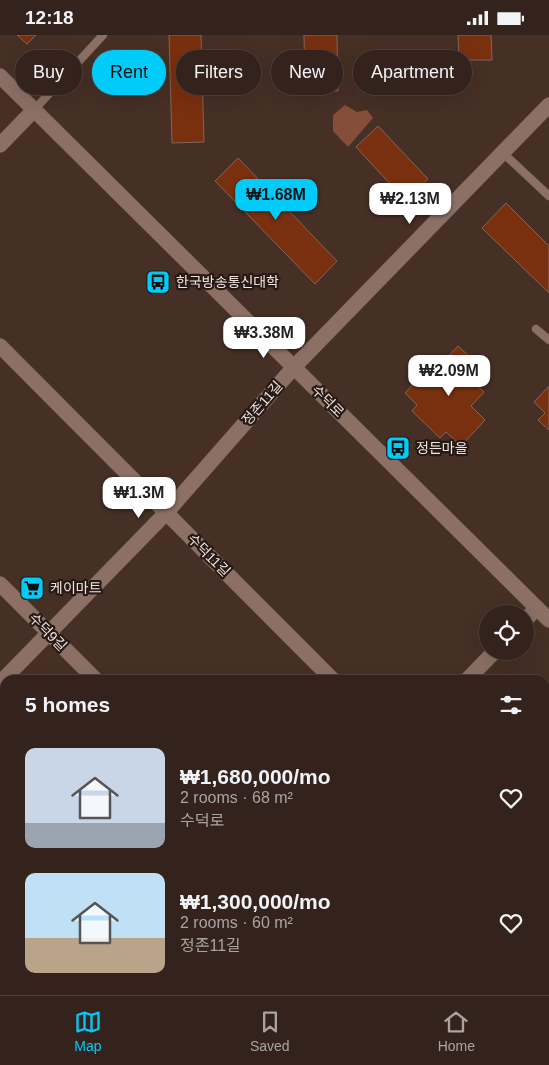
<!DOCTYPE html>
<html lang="en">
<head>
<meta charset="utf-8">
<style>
  body { margin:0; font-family:Helvetica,"Noto Sans KR",sans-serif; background:#3f2f29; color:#f1f3f6; height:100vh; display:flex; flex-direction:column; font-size:19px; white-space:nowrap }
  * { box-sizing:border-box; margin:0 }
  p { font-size:16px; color:#a9a4a3 }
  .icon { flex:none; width:28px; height:28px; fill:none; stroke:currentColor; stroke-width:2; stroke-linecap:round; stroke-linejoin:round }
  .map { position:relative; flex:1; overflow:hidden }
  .side { position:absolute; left:0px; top:640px; width:550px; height:320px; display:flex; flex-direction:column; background:#34231c; border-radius:15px 15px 0 0; box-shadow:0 5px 20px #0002,0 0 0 1px #4e403b }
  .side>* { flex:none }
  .guide { position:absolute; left:15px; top:15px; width:520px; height:45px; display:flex; gap:10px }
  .controls { position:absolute; left:479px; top:570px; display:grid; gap:10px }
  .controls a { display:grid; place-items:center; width:55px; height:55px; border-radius:50%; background:#34231c; box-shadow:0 5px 20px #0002,0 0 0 1px #4e403b; font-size:25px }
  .price { position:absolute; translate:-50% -42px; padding:0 11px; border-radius:10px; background:#fff; color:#222; font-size:16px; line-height:32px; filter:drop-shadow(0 1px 2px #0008) }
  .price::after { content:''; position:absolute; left:50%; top:30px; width:15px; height:11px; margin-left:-8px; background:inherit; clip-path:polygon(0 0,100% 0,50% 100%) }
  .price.selected { background:#01cbf9; color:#111 }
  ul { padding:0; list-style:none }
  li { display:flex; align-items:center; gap:15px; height:125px; padding:0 25px }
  li span { display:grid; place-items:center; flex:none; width:140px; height:100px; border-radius:10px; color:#555 }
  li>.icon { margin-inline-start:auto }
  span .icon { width:60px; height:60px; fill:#fffc; stroke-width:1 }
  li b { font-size:21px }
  h2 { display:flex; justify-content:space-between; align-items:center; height:60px; padding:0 25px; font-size:21px }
  .chip { padding:0 18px; border-radius:22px; background:#34231c; box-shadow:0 5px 20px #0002,0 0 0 1px #4e403b; font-size:18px; line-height:45px }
  .chip.selected { background:#01cbf9; color:#111 }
  .status { display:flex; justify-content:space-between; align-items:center; height:35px; padding:0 25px; background:#34231c; direction:ltr }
  .status svg { height:14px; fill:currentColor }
  .dock { display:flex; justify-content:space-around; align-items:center; height:70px; border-top:1px solid #4e403b; background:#34231c; font-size:14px; color:#a9a4a3 }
  .dock a { display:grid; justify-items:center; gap:2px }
  .dock .selected { color:#01cbf9 }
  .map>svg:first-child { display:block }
</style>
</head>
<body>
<div class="status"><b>12:18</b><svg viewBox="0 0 49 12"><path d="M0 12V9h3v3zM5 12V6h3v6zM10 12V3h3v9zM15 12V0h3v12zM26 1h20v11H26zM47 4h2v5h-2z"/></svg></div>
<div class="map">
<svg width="549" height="960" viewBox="0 0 549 960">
  <rect width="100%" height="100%" fill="#462f25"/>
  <!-- green -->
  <path fill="#854e39" d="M 345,70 L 357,77 L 367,75 L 373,83 L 348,112 L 333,96 L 333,80 Z"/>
  <!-- building -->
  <g fill="#79300f" stroke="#81665c">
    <path d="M 17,0 L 36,0 L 27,9 Z"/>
    <path d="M 169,0 L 201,0 L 204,107 L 172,108 Z"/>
    <path d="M 304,0 L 337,0 L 338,56 L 305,56 Z"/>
    <path d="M 458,0 L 491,0 L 492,25 L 459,25 Z"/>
    <path d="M 378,91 L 428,144 L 405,165 L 356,112 Z"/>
    <path d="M 238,123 L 337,226 L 315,249 L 215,146 Z"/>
    <path d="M 506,168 L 549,211 L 549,258 L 482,193 Z"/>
    <path d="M 458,311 L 483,334 L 472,346 L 484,357 L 471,371 L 485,385 L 461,411 L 446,397 L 440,403 L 412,376 L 417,370 L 405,358 L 439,321 L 444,326 Z"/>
    <path d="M 549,351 L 549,395 L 538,385 L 545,378 L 534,367 Z"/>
  </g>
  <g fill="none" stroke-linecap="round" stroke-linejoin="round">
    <!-- service casing -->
    <g stroke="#5f4b44" stroke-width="9">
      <g id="service">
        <path d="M 34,75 L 103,0"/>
        <path d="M 502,117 L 549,161"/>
        <path d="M 536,294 L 549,305"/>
      </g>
    </g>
    <!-- minor casing -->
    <g stroke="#5f4b44" stroke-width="16">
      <g id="minor">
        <path d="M 0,110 L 34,75"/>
        <path d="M 0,311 L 333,645"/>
        <path d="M 0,549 L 96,645"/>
        <path d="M 525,585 L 537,573"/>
        <path d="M 467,645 L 495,616"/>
        <path d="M 0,648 L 166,478 L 294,332 L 549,70"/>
        <path d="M 0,766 L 5,771"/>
        <path d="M 545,858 L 549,862"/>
        <path d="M 194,955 L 199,960"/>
        <path d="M 407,955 L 412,960"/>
        <path d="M 160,960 L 165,955"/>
      </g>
    </g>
    <!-- secondary casing -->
    <g stroke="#5f4b44" stroke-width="16">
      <path id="secondary" d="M 0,41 L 549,585"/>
    </g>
    <!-- service -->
    <use href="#service" stroke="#8c7066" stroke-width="8"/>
    <!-- minor -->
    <use href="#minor" stroke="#8c7066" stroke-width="15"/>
    <!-- secondary -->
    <use href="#secondary" stroke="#8c7066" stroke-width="15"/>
  </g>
  <!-- icons -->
  <defs>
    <g id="bus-square" transform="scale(1.25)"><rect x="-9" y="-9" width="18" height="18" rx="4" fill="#01cbf9" stroke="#251a16"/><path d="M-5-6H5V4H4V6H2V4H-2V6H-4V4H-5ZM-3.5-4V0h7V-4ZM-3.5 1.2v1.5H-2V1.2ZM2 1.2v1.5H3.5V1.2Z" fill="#111"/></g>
    <g id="supermarket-square" transform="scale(1.25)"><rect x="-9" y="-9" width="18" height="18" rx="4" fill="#01cbf9" stroke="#251a16"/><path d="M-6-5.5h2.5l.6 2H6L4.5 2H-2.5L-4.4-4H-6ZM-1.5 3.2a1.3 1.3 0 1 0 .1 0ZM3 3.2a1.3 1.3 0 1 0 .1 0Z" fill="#111"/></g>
  </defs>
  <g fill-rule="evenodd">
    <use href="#bus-square" x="158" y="247"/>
    <use href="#bus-square" x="398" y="413"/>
    <use href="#supermarket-square" x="32" y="553"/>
  </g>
  <g text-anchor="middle" stroke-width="4.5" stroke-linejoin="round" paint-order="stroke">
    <!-- poi labels -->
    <g font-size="14" fill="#f2e2dc" stroke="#251a16" text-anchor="start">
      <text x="176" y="252">한국방송통신대학</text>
      <text x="416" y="418">정든마을</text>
      <text x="50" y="558">케이마트</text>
    </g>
    <!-- street labels -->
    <g font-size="14" fill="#f2e2dc" stroke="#251a16">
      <text transform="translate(328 366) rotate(45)" y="5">수덕로</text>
      <text transform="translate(262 368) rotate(-49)" y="5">정존11길</text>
      <text transform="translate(209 520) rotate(45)" y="5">수덕11길</text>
      <text transform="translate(48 597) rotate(45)" y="5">수덕9길</text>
    </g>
  </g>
</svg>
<div class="controls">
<a><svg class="icon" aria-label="locate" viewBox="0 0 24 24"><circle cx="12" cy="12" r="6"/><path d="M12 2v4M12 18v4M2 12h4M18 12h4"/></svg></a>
</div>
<b class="price selected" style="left:276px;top:186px">₩1.68M</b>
<b class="price" style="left:410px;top:190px">₩2.13M</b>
<b class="price" style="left:264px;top:324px">₩3.38M</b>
<b class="price" style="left:449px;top:362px">₩2.09M</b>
<b class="price" style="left:139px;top:484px">₩1.3M</b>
<div class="guide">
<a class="chip">Buy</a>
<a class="chip selected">Rent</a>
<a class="chip">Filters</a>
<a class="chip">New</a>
<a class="chip">Apartment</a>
</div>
<section class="side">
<h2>5 homes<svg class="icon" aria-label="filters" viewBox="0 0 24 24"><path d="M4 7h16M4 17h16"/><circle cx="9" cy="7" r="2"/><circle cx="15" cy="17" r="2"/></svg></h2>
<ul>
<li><span style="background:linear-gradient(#c9d6e8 75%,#9aa5b1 0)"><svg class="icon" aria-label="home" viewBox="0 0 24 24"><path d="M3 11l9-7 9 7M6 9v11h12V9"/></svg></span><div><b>₩1,680,000/mo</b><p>2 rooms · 68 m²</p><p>수덕로</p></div><svg class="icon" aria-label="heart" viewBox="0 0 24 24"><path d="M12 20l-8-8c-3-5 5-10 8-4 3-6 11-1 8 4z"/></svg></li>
<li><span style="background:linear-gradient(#bfe0f5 65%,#b9a48a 0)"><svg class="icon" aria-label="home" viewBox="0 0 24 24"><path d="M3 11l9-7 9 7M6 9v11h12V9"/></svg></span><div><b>₩1,300,000/mo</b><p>2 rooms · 60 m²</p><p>정존11길</p></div><svg class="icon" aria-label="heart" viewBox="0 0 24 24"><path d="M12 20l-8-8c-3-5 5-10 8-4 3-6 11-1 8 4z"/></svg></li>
</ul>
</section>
</div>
<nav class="dock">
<a class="selected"><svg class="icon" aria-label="map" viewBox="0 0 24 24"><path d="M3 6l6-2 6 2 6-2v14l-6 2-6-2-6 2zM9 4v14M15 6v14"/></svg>Map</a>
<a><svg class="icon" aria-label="saved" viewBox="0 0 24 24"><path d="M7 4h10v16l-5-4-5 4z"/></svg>Saved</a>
<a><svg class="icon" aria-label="home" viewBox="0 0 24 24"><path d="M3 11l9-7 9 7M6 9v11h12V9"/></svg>Home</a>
</nav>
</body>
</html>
